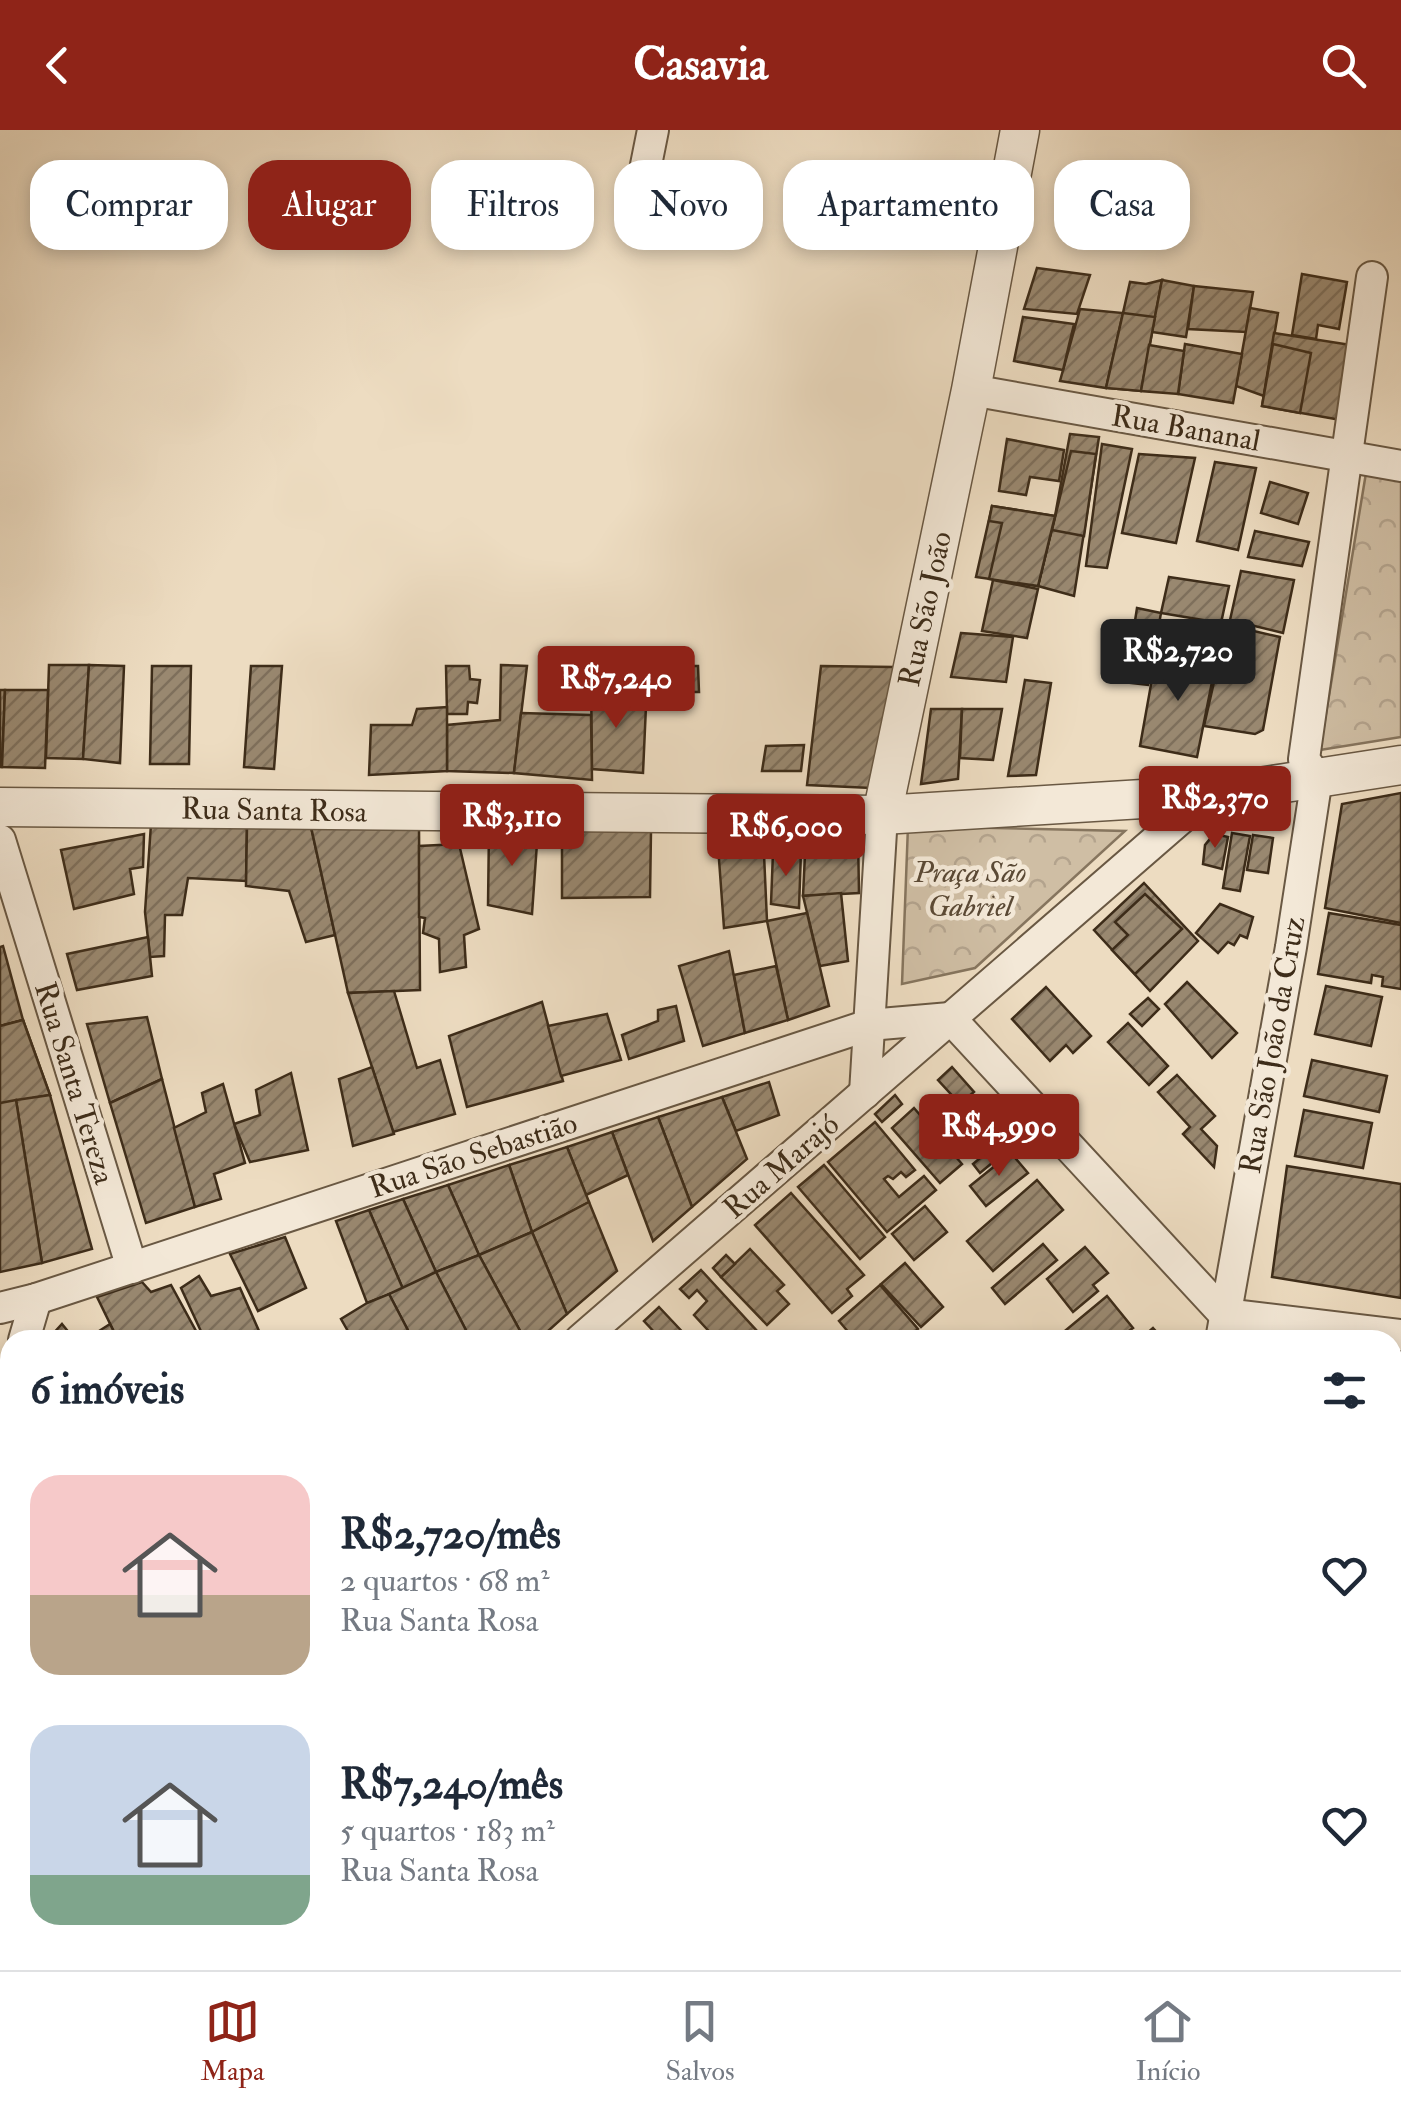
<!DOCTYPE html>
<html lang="pt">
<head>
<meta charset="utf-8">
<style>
  body { margin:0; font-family:"IM FELL Double Pica",serif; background:#f6f6f7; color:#1f2937; height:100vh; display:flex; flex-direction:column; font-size:38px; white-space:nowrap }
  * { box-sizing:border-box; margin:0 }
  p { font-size:32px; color:#747a83 }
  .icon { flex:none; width:55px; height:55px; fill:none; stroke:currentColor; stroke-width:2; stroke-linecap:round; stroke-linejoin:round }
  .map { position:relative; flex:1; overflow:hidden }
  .panel { position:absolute; left:0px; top:1200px; width:1402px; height:640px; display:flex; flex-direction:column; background:#fff; border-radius:30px 30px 0 0; box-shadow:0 5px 15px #0003 }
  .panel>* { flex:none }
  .hud { position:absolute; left:30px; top:30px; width:1342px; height:90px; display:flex; gap:20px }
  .price { position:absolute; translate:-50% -85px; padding:0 22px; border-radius:10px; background:#8f2418; color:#fff; font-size:32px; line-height:65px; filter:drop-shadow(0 2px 5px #0008) }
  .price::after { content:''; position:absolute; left:50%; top:60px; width:30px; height:22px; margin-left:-15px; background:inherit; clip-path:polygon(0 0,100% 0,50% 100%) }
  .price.selected { background:#222; color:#fff }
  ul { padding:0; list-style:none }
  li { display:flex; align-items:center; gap:30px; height:250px; padding:0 30px }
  li span { display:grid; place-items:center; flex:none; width:280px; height:200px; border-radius:30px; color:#555 }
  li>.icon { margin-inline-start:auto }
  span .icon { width:120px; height:120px; fill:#fffc; stroke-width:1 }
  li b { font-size:42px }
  h2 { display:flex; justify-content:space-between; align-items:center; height:120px; padding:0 30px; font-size:42px }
  .chip { padding:0 35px; border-radius:30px; background:#fff; box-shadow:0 5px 15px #0003; font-size:35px; line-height:90px }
  .chip.selected { background:#8f2418; color:#fff }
  header { display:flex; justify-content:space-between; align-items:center; height:130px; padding:0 30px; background:#8f2418; color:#fff; font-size:45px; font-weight:700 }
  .tabs { display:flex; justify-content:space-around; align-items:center; height:140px; border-top:2px solid #e0e1e3; background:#fff; font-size:28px; color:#747a83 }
  .tabs a { display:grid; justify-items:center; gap:5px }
  .tabs .selected { color:#8f2418 }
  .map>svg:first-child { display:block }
</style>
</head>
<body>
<header><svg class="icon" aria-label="back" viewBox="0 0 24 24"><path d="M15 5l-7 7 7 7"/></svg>Casavia<svg class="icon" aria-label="search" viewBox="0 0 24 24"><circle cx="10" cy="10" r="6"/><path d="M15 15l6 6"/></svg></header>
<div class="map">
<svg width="1401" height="1840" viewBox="0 0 1401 1840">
  <defs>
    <pattern id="forest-crowns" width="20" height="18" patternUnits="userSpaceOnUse" patternTransform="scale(2.5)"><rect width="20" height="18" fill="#cfbea4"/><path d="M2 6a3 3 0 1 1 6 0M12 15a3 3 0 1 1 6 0" fill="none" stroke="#b3a38d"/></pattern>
    <pattern id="building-hatch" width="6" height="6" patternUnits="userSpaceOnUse" patternTransform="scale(2.5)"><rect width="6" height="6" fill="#998870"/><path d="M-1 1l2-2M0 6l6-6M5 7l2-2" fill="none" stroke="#7e6f5b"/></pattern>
  </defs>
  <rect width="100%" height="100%" fill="#eddcc1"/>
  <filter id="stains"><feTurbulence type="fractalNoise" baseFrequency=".002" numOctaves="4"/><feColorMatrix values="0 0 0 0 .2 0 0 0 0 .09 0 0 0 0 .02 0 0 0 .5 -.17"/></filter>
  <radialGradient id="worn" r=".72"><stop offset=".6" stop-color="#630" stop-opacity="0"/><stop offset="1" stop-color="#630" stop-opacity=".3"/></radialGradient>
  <!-- forest -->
  <g fill="url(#forest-crowns)" stroke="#86755e" stroke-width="2.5">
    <path d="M 1366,343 L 1401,348 L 1401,607 L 1320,620 Z"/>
    <path d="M 908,696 L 1125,701 L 975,838 L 902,854 Z"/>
  </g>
  <!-- building -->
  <g fill="url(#building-hatch)" stroke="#3d2c19" stroke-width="2.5">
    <path d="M 1037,138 L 1090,145 L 1077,184 L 1024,179 Z"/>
    <path d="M 1302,144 L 1347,152 L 1339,199 L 1318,195 L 1316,209 L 1292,205 Z"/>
    <path d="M 1162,150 L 1141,261 L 1106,258 L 1130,152 L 1146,154 Z"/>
    <path d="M 1162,150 L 1194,156 L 1186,207 L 1152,202 Z"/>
    <path d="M 1194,156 L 1253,162 L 1246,202 L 1188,199 Z"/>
    <path d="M 1250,178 L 1278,183 L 1264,266 L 1236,256 Z"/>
    <path d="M 1080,179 L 1123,183 L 1106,258 L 1060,251 Z"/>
    <path d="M 1123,183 L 1155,187 L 1141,261 L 1106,258 Z"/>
    <path d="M 1023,187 L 1074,194 L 1063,240 L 1014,231 Z"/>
    <path d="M 1274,203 L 1351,215 L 1341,290 L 1262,276 Z"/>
    <path d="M 1185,214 L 1242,224 L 1233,273 L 1178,264 Z"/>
    <path d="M 1273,214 L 1311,223 L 1300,283 L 1262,276 Z"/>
    <path d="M 1149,215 L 1184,221 L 1178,264 L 1141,261 Z"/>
    <path d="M 1070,304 L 1099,307 L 1074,466 L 1038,456 L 1055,386 Z"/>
    <path d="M 1007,309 L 1064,320 L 1059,351 L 1030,347 L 1026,365 L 999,361 Z"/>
    <path d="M 1102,314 L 1132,319 L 1107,438 L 1086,436 Z"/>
    <path d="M 1071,321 L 1096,324 L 1084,406 L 1052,400 Z"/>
    <path d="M 1139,324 L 1195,328 L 1176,413 L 1122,403 Z"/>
    <path d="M 1215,332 L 1256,338 L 1238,420 L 1197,411 Z"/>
    <path d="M 1270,352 L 1308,363 L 1298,394 L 1261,383 Z"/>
    <path d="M 992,376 L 1055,386 L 1038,456 L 976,447 Z"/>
    <path d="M 992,376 L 1055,386 L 1038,456 L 989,449 L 1002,393 L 989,391 Z"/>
    <path d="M 1255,401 L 1309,412 L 1302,436 L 1248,427 Z"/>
    <path d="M 1241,441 L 1294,450 L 1283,503 L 1230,490 Z"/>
    <path d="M 1169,447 L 1229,456 L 1221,493 L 1161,483 Z"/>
    <path d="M 993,450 L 1038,459 L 1027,508 L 982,501 Z"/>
    <path d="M 1137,478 L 1161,483 L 1148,555 L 1113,551 L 1117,533 L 1108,533 L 1110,509 L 1132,510 Z"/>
    <path d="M 1232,496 L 1280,507 L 1263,600 L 1255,604 L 1204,596 L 1224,508 L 1231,509 Z"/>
    <path d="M 961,503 L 1013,507 L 1006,552 L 951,547 Z"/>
    <path d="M 1157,521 L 1216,532 L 1197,627 L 1140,616 Z"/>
    <path d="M 49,535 L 89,535 L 83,629 L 46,628 Z"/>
    <path d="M 89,535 L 124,536 L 120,633 L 83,629 Z"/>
    <path d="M 501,535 L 527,536 L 514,643 L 447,641 L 447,595 L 500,590 Z"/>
    <path d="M 152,536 L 191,536 L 189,634 L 150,634 Z"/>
    <path d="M 251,536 L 282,536 L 274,639 L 244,637 Z"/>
    <path d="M 446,536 L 469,536 L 470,549 L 480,550 L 477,573 L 468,572 L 467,584 L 447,584 Z"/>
    <path d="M 654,536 L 698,536 L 699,562 L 653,562 Z"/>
    <path d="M 821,536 L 894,537 L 871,658 L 807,655 Z"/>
    <path d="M 612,545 L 609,578 L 646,576 L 643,643 L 592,639 L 591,546 Z"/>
    <path d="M 1025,550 L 1051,553 L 1036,645 L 1008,646 Z"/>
    <path d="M 0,560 L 5,560 L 2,637 L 0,637 Z"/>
    <path d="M 5,560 L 48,560 L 45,638 L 2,637 Z"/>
    <path d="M 447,577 L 447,641 L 369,645 L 371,595 L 412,595 L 417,579 Z"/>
    <path d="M 931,579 L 962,579 L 958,649 L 921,654 Z"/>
    <path d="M 962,579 L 1002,579 L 993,630 L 960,628 Z"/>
    <path d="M 521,583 L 591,585 L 592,650 L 514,643 Z"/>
    <path d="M 804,615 L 801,641 L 762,641 L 766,616 Z"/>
    <path d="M 1401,663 L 1401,793 L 1325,778 L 1342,674 Z"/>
    <path d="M 151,694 L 247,696 L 246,751 L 188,748 L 182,785 L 165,785 L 164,826 L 150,827 L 145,782 Z"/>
    <path d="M 247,696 L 311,697 L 335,805 L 306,812 L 289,761 L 246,756 Z"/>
    <path d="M 311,697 L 419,698 L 420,860 L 348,863 Z"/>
    <path d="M 489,699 L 538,699 L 532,784 L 488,775 Z"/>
    <path d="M 562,700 L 651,701 L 650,767 L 562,768 Z"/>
    <path d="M 717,702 L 763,702 L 767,791 L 724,798 Z"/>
    <path d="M 806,703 L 858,704 L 859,763 L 803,766 Z"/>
    <path d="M 1232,703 L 1250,706 L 1240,761 L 1223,758 Z"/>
    <path d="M 144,704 L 143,737 L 130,739 L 134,764 L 74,779 L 61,720 Z"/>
    <path d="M 1214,704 L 1228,707 L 1222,739 L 1203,734 L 1205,715 Z"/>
    <path d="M 1253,705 L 1273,708 L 1268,743 L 1247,740 Z"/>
    <path d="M 459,714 L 479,799 L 464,805 L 466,837 L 440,842 L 439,809 L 423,803 L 425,788 L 419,787 L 419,716 Z"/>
    <path d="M 801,721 L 799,778 L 771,774 L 773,722 Z"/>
    <path d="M 1144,753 L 1198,811 L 1150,861 L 1094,800 Z"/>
    <path d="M 841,763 L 848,831 L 820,836 L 803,766 Z"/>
    <path d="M 1145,764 L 1182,799 L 1135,844 L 1112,820 L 1128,805 L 1115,792 Z"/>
    <path d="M 1220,774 L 1253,787 L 1247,808 L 1240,805 L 1234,815 L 1228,812 L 1218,823 L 1196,803 Z"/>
    <path d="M 807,783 L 829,876 L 788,890 L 767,791 Z"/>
    <path d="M 1329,783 L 1401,795 L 1401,859 L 1382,856 L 1383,847 L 1372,845 L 1371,853 L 1318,844 Z"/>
    <path d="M 148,807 L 152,846 L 77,860 L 67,824 Z"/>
    <path d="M 3,816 L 23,890 L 0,896 L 0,817 Z"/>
    <path d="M 729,821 L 745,903 L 703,916 L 679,836 Z"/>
    <path d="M 776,836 L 788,890 L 745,903 L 734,845 Z"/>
    <path d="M 1187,852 L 1237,903 L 1212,928 L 1165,874 Z"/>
    <path d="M 1326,856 L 1382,867 L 1371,916 L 1315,904 Z"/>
    <path d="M 1046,857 L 1091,906 L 1073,923 L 1066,915 L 1050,931 L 1012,889 Z"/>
    <path d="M 394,861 L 417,938 L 440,930 L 455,984 L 393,1002 L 348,863 Z"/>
    <path d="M 1148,868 L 1159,879 L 1142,896 L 1130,884 Z"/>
    <path d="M 542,872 L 563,951 L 467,977 L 449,906 Z"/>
    <path d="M 676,876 L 684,911 L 629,929 L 622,905 L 658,891 L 658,880 Z"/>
    <path d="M 607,884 L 621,930 L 561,946 L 548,896 Z"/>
    <path d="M 147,887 L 162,949 L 110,973 L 87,894 Z"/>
    <path d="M 23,890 L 50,965 L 0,973 L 0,896 Z"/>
    <path d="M 23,890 L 50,965 L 0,974 L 0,896 Z"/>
    <path d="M 1128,893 L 1168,936 L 1149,955 L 1108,912 Z"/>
    <path d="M 1312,930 L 1387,946 L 1379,982 L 1304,966 Z"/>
    <path d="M 372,937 L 394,1004 L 353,1016 L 339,949 Z"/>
    <path d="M 952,937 L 974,962 L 960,974 L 938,950 Z"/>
    <path d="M 291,943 L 308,1020 L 250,1032 L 234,994 L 260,985 L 256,960 Z"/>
    <path d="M 1177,945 L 1215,986 L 1201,999 L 1217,1016 L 1214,1037 L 1183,1004 L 1190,997 L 1158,962 Z"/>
    <path d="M 162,949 L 195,1077 L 146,1093 L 110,973 Z"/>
    <path d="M 769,952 L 779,985 L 736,1001 L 722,967 Z"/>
    <path d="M 223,954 L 245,1033 L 214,1044 L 221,1069 L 195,1077 L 174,998 L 206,982 L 202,963 Z"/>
    <path d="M 50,965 L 92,1119 L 42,1133 L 16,970 Z"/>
    <path d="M 895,965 L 902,974 L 882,992 L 875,984 Z"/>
    <path d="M 722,967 L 747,1029 L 692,1077 L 658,987 Z"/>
    <path d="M 16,970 L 42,1133 L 0,1142 L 0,973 Z"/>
    <path d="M 914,978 L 962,1034 L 940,1053 L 892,998 Z"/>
    <path d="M 1304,980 L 1372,993 L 1363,1038 L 1295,1026 Z"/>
    <path d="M 658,987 L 692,1077 L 653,1111 L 612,1002 Z"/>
    <path d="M 875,992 L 915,1040 L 906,1047 L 901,1042 L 893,1049 L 888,1046 L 884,1049 L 899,1067 L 924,1046 L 936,1060 L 887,1102 L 828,1032 Z"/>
    <path d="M 612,1002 L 628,1045 L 586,1065 L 567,1017 Z"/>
    <path d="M 1003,1009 L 1010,1018 L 980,1043 L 973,1034 Z"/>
    <path d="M 567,1017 L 589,1072 L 532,1102 L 509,1035 Z"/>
    <path d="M 1011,1023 L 1028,1043 L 986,1076 L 970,1056 Z"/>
    <path d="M 509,1035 L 532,1102 L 479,1125 L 448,1055 Z"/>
    <path d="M 824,1035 L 885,1107 L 860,1129 L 798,1057 Z"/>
    <path d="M 1287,1036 L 1401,1054 L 1401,1168 L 1272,1147 Z"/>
    <path d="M 1037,1050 L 1063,1080 L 993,1141 L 967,1111 Z"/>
    <path d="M 448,1055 L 479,1125 L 436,1142 L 403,1069 Z"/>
    <path d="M 791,1063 L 864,1145 L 847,1159 L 852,1166 L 832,1183 L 755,1095 Z"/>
    <path d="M 403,1069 L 436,1142 L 403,1159 L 369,1080 Z"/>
    <path d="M 589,1072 L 617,1141 L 567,1184 L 532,1102 Z"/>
    <path d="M 925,1076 L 947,1102 L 914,1130 L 892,1104 Z"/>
    <path d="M 369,1080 L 403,1159 L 367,1173 L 336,1091 Z"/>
    <path d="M 532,1102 L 567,1184 L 538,1210 L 525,1210 L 479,1125 Z"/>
    <path d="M 285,1107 L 306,1158 L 258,1181 L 230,1124 Z"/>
    <path d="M 1043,1114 L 1057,1130 L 1005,1174 L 992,1158 Z"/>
    <path d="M 1085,1117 L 1108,1143 L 1093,1155 L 1098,1161 L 1073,1182 L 1047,1149 Z"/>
    <path d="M 750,1119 L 784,1155 L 777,1161 L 789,1174 L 767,1195 L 721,1147 Z"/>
    <path d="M 479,1125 L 525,1210 L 471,1210 L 436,1142 Z"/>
    <path d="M 726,1125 L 735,1134 L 721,1147 L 713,1138 Z"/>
    <path d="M 905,1133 L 943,1177 L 921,1197 L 881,1154 Z"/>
    <path d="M 701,1140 L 757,1201 L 747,1210 L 717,1210 L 694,1185 L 707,1171 L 697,1160 L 689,1168 L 680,1159 Z"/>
    <path d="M 436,1142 L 471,1210 L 413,1210 L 389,1164 Z"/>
    <path d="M 199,1146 L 211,1166 L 240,1158 L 263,1210 L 205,1210 L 181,1158 Z"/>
    <path d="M 142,1152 L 151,1162 L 171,1155 L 196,1201 L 176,1210 L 118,1210 L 97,1167 Z"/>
    <path d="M 880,1155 L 918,1199 L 906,1210 L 855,1210 L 839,1191 Z"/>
    <path d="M 389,1164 L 413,1210 L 353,1210 L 341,1189 L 367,1173 Z"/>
    <path d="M 1107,1166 L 1133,1198 L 1116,1210 L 1054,1210 Z"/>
    <path d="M 659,1177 L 690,1210 L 662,1210 L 656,1204 L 644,1191 Z"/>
    <path d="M 62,1194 L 75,1210 L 55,1210 L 52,1205 Z"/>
    <path d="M 110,1194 L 118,1210 L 85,1210 Z"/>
    <path d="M 1153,1198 L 1164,1210 L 1139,1210 Z"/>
    <path d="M 1392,1272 L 1401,1274 L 1401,1334 L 1392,1332 Z"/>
    <path d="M 1392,1339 L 1401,1340 L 1401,1359 L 1392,1357 Z"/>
    <path d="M 1392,1361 L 1401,1363 L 1401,1399 L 1398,1414 L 1392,1413 Z"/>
    <path d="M 10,1413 L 10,1471 L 4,1476 L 0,1471 L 0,1422 Z"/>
    <path d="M 0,1500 L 10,1512 L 10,1536 L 0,1548 Z"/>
    <path d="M 1398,1523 L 1401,1523 L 1401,1564 L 1392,1563 Z"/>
    <path d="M 0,1548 L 10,1559 L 10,1639 L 0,1629 Z"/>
    <path d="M 1392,1572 L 1401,1573 L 1401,1617 L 1392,1616 Z"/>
    <path d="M 1392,1622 L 1401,1624 L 1401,1674 L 1392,1672 Z"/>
    <path d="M 0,1629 L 10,1639 L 10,1666 L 6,1669 L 0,1664 Z"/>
    <path d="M 1392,1677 L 1401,1678 L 1401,1725 L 1392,1723 Z"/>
    <path d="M 1395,1791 L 1401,1792 L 1401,1840 L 1386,1840 L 1388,1830 L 1392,1830 Z"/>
    <path d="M 465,1830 L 570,1830 L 572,1833 L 575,1830 L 782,1830 L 791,1840 L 452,1840 Z"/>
    <path d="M 878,1830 L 1026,1830 L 1009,1840 L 868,1840 L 867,1838 Z"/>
    <path d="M 1026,1830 L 1089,1830 L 1088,1840 L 1009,1840 Z"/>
  </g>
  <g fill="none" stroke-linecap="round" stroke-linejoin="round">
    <!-- minor casing -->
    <g stroke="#695843" stroke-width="34">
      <g id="minor">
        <path d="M 641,60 L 653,0"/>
        <path d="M 971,260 L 1401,336"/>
        <path d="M 0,710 L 132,1138"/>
        <path d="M 865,963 L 882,685"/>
        <path d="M 0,1178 L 36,1169 L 869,895 L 950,888 L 1224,1184 L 1401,1205"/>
        <path d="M 24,1210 L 36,1169"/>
        <path d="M 580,1210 L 1208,665"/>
        <path d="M 1221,1210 L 1291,817 L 1317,648 L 1304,629 L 1372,147"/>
        <path d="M 0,1293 L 10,1259"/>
        <path d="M 0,1708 L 10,1699"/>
        <path d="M 818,1830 L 826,1840"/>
        <path d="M 1117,1830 L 1168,1840"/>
        <path d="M 422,1840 L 435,1830"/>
      </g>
    </g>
    <!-- tertiary casing -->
    <g stroke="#695843" stroke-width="41">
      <g id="tertiary">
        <path d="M 0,677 L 882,685 L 1208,665 L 1401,635"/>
        <path d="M 882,685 L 971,260 L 1020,0"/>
      </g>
    </g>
    <!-- minor -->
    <use href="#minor" stroke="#f3e8d7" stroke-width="30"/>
    <!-- tertiary -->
    <use href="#tertiary" stroke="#f3e8d7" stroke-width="38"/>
  </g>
  <g text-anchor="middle" stroke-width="9" stroke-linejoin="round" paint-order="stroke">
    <!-- street labels -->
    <g font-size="30" fill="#3d2c19" stroke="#f3e8d7">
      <text transform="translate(1186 298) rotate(10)" y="10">Rua Bananal</text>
      <text transform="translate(925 479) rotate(-78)" y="10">Rua São João</text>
      <text transform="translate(274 680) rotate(1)" y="10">Rua Santa Rosa</text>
      <text transform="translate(1272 915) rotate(-80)" y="10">Rua São João da Cruz</text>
      <text transform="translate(75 953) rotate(73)" y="10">Rua Santa Tereza</text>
      <text transform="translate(473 1025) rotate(-18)" y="10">Rua São Sebastião</text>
      <text transform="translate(781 1036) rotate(-41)" y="10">Rua Marajó</text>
    </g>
    <!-- park labels -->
    <g font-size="30" font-style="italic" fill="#5a4935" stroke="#f3e8d7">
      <text x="970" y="752">Praça São<tspan x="970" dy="34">Gabriel</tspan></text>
    </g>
  </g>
  <rect width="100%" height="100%" filter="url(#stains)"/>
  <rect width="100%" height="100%" fill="url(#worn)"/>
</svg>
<b class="price selected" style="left:1178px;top:574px">R$2,720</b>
<b class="price" style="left:616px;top:601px">R$7,240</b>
<b class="price" style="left:1215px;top:721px">R$2,370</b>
<b class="price" style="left:512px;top:739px">R$3,110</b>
<b class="price" style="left:786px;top:749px">R$6,000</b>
<b class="price" style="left:999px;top:1049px">R$4,990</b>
<div class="hud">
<a class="chip">Comprar</a>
<a class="chip selected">Alugar</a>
<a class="chip">Filtros</a>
<a class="chip">Novo</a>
<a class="chip">Apartamento</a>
<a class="chip">Casa</a>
</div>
<section class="panel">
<h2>6 imóveis<svg class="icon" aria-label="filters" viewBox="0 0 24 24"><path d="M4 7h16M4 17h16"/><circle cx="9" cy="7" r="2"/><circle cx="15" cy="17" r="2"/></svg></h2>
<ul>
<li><span style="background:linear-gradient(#f6c9c9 60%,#b9a48a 0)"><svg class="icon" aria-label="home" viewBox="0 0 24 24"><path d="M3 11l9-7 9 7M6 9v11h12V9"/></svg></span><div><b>R$2,720/mês</b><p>2 quartos · 68 m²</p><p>Rua Santa Rosa</p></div><svg class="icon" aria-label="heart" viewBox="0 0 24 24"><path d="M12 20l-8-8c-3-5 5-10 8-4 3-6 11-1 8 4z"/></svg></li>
<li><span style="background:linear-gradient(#c9d6e8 75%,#7fa58c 0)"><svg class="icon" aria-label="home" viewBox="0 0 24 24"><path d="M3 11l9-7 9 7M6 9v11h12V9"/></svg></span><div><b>R$7,240/mês</b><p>5 quartos · 183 m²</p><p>Rua Santa Rosa</p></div><svg class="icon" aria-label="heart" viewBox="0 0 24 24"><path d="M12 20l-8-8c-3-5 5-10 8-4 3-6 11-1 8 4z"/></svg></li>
</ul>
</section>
</div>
<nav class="tabs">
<a class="selected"><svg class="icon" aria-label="map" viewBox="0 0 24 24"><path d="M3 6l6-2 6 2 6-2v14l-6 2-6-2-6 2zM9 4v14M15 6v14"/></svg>Mapa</a>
<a><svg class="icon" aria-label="saved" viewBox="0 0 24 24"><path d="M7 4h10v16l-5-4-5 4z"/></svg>Salvos</a>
<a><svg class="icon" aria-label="home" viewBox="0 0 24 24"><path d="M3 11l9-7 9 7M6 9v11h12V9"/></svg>Início</a>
</nav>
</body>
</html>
